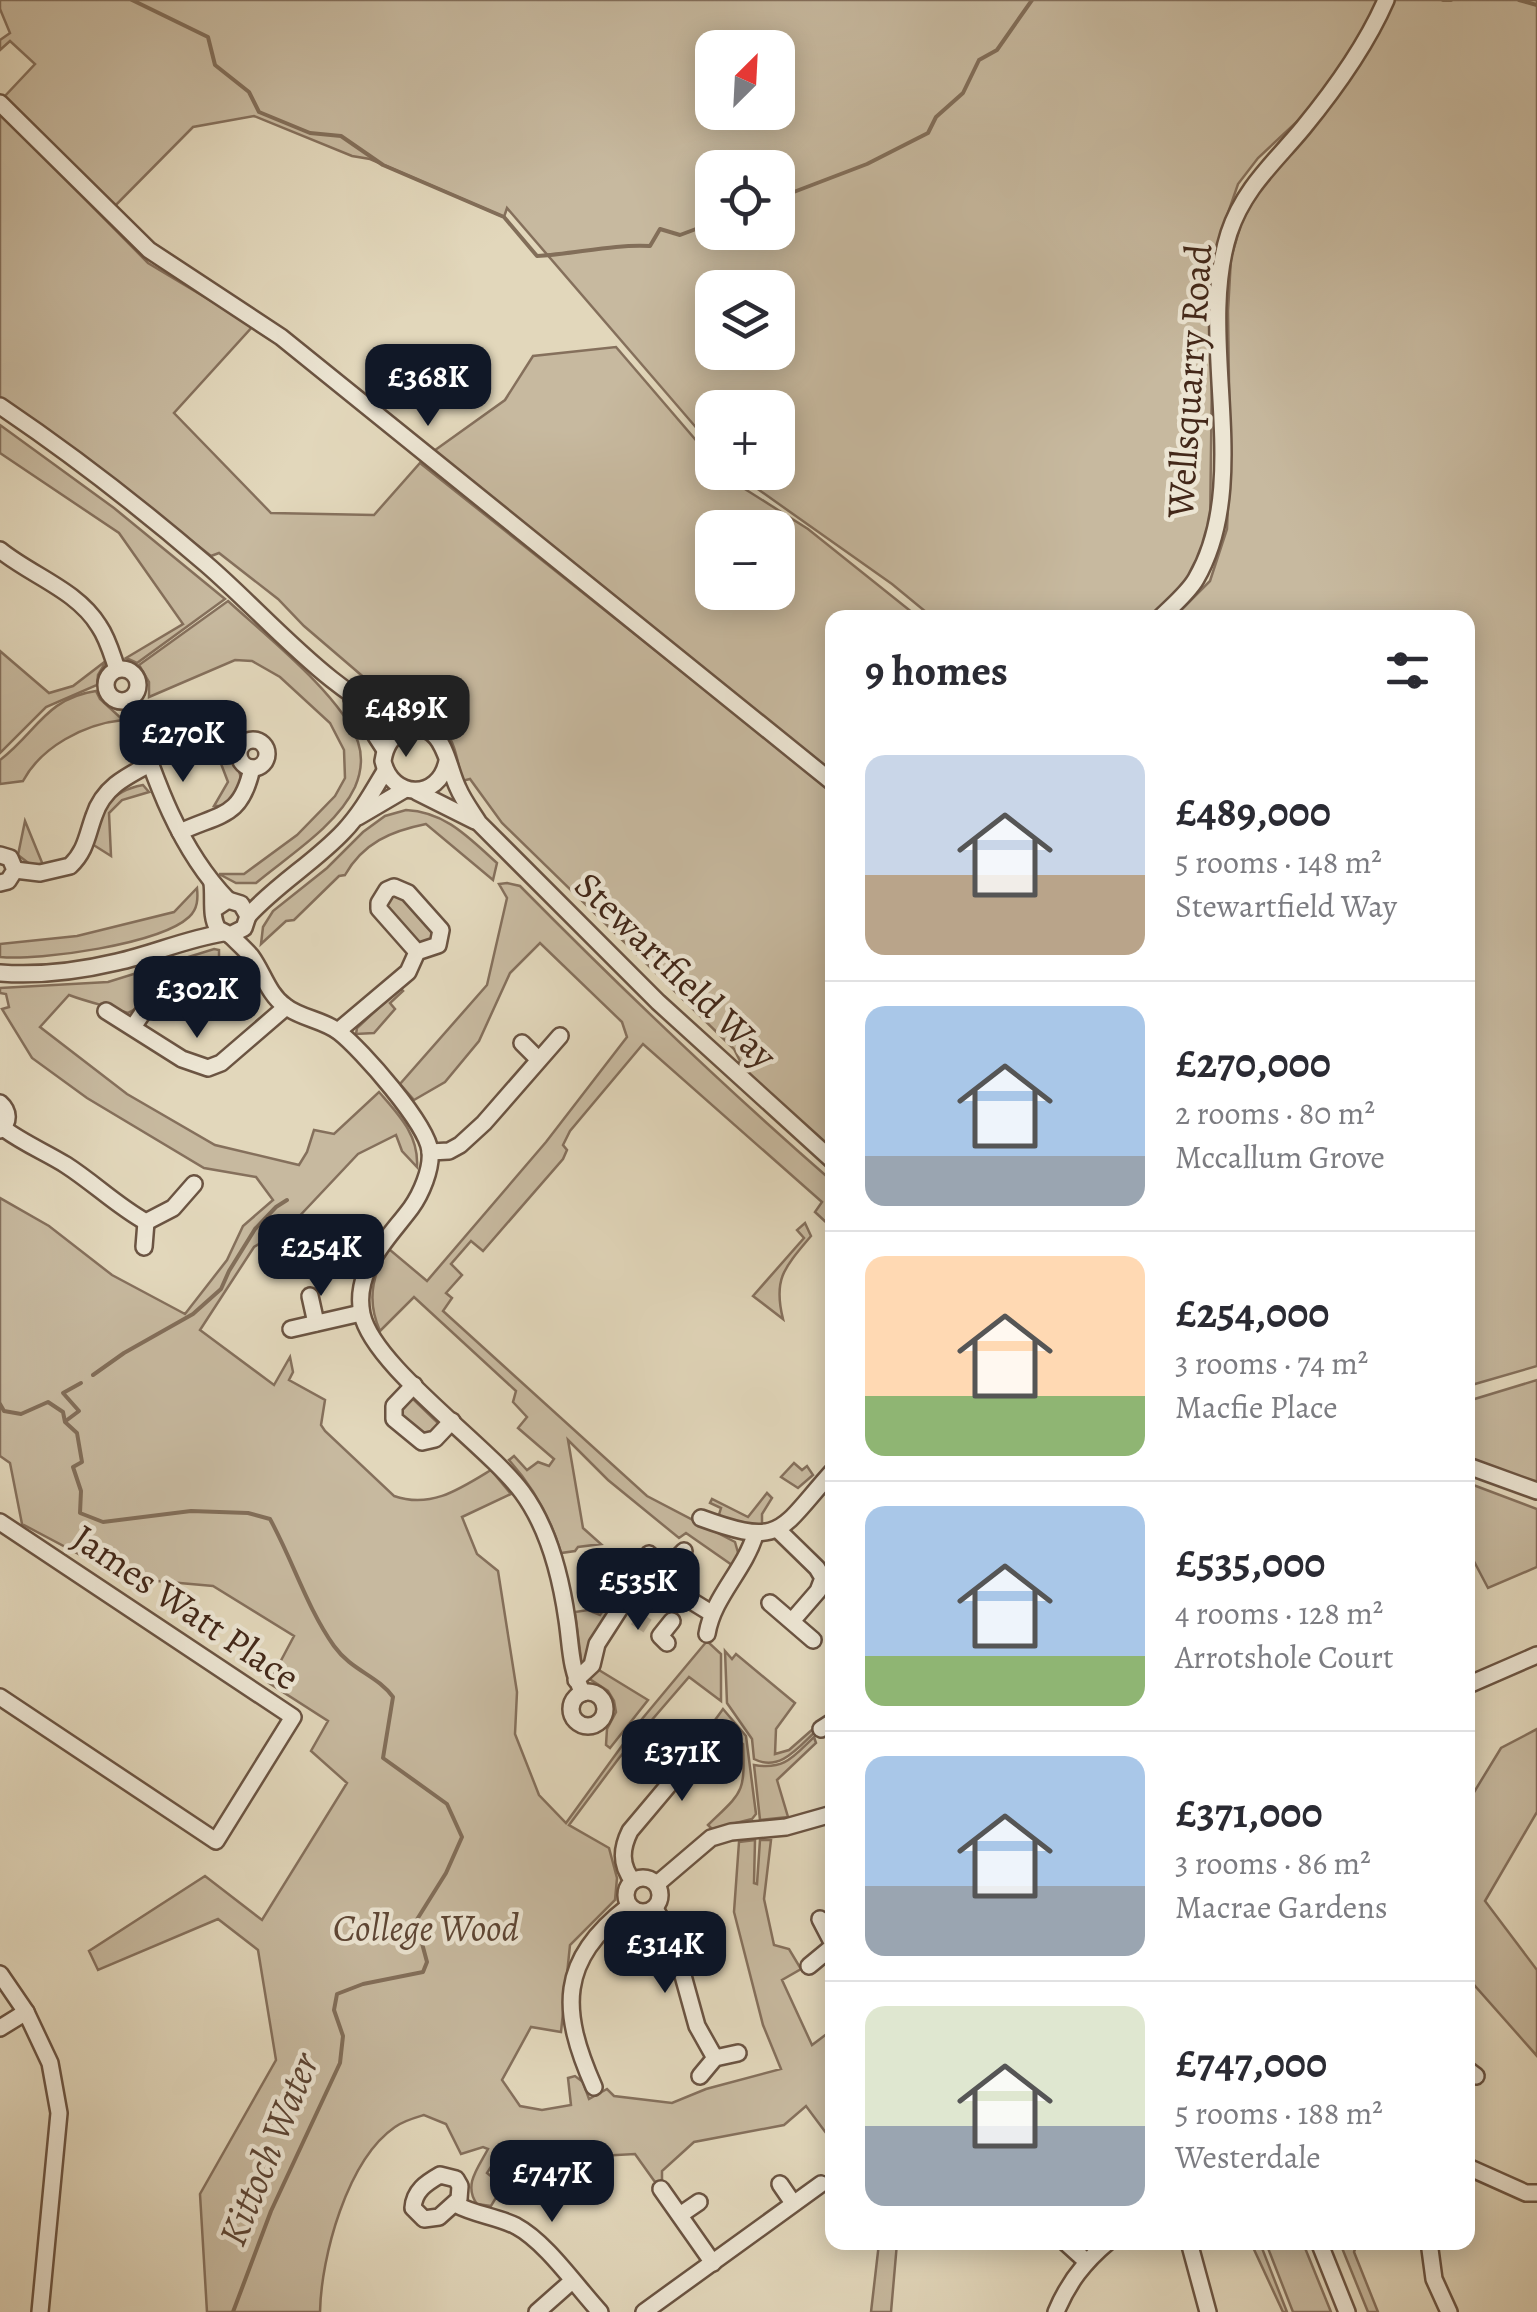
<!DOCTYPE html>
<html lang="en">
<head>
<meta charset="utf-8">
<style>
  body { margin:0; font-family:Alegreya,serif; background:#f2f2f3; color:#2b2b33; height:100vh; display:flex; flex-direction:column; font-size:38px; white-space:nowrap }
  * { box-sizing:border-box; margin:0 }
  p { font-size:32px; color:#7c7c81 }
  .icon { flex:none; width:55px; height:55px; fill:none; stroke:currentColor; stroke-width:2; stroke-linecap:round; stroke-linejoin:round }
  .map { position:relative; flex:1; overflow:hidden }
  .details { position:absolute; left:825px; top:610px; width:650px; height:1640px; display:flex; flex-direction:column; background:#fff; border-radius:20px; box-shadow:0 5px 25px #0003 }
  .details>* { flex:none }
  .needle { width:65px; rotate:24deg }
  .buttons { position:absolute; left:695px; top:30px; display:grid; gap:20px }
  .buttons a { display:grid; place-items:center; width:100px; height:100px; border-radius:20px; background:#fff; box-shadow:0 5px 25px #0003; font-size:50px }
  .price { position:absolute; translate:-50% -85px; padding:0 22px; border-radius:20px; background:#111827; color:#fff; font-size:32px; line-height:65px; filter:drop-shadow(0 2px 5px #0008) }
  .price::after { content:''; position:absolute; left:50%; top:60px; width:30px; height:22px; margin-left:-15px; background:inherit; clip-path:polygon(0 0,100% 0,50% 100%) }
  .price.current { background:#222; color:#fff }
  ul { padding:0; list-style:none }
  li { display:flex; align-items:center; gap:30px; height:250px; padding:0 40px }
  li+li { border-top:2px solid #e1e1e2 }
  li span { display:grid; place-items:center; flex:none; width:280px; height:200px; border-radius:20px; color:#555 }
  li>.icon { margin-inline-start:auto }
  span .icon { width:120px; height:120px; fill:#fffc; stroke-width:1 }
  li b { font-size:42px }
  h2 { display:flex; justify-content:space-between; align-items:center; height:120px; padding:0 40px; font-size:42px }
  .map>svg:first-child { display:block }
</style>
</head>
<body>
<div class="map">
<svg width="1537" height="2312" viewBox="0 0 1537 2312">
  <rect width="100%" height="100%" fill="#e2d7bb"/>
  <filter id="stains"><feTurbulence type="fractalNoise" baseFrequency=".002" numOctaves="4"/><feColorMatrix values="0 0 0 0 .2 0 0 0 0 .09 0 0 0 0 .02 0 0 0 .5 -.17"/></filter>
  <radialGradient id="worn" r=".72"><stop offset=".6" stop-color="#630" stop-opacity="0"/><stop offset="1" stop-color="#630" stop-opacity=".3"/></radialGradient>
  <!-- green -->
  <g fill="#c7b99f" stroke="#85705c" stroke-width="2.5" fill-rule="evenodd">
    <path d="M 0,0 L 1377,0 L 1374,15 L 1316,104 L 1258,158 L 1238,184 L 1220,236 L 1213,295 L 1210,527 L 1199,565 L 1152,618 L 932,617 L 892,584 L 735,473 L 778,472 L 778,408 L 712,408 L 712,446 L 507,208 L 504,217 L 370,159 L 352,156 L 254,116 L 193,127 L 113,208 L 5,96 L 35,64 L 10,41 L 0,50 L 0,40 L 10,33 L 0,9 ZM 712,48 L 778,48 L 778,112 L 712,112 ZM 712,168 L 778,168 L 778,232 L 712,232 ZM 712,288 L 778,288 L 778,352 L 712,352 Z"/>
    <path d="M 1394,0 L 1537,0 L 1537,1366 L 1468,1386 L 1468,618 L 1173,618 L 1210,581 L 1227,529 L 1230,455 L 1228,311 L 1231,258 L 1241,224 L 1260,186 L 1379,26 Z"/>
    <path d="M 0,113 L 148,263 L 253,326 L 174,413 L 271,513 L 374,515 L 420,463 L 832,791 L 832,1150 L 737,1066 L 740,1061 L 734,1049 L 502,823 L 470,779 L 462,781 C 451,726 448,724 394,711 L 395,704 L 304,626 L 278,599 L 219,553 L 211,556 L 95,464 L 0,397 Z"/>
    <path d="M 616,347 L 712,459 L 712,472 L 726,473 L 737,484 L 808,529 L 918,617 L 832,618 L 832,773 L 431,453 L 505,400 L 533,356 ZM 712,528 L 778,528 L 778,592 L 712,592 Z"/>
    <path d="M 0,425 L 114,508 L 225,599 L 137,663 L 126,658 L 183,624 L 119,533 L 0,453 Z"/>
    <path d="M 228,601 C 265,635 342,696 358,742 C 363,757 361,773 355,787 C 337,826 288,856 256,883 L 236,883 L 219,874 L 244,874 L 297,835 L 335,796 L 345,778 L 344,750 L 330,723 L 280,677 L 252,661 L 235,660 L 149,697 L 149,682 L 139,665 Z"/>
    <path d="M 0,651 L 49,693 L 73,686 L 107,660 L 98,675 L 97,685 L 46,707 L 0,753 Z"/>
    <path d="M 96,691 L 100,699 L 123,720 C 84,724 41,747 23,781 L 0,784 L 0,760 C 36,733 46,698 96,691 Z"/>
    <path d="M 215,748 L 228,750 C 243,778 247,779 228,806 L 214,806 L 228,782 Z"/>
    <path d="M 143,785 L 149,792 L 122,800 L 109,813 L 111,856 L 92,844 C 101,812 106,792 143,785 Z"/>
    <path d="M 406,810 C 446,812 469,838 497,863 L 493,880 L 426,824 C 391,831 363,843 345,875 L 339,876 L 294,920 L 286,921 L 261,944 L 263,927 L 273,911 L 327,868 L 363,832 L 385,816 Z"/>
    <path d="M 25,821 L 43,865 L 31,865 L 18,855 Z"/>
    <path d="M 507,883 L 520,886 C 621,988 724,1087 832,1181 L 832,1234 L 828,1224 L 815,1212 L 822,1202 L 643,1044 L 570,1131 L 563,1145 L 567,1150 L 563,1159 L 483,1251 L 471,1241 L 451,1264 L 462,1275 L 446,1293 L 452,1298 L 443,1311 L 647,1496 L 735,1542 L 739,1556 L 732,1565 L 686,1533 L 679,1538 L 608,1480 L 568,1440 L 583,1528 L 601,1544 L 578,1547 L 575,1551 L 561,1553 C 551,1518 534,1488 509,1460 L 514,1456 L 527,1470 L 538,1462 L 549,1466 L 554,1459 L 518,1428 L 527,1417 L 513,1402 L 516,1391 L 414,1297 L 380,1331 C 367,1302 371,1275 389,1249 L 427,1281 L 546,1142 L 627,1037 L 622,1022 L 540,943 L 510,973 L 479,1041 L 445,1082 L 414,1100 L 400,1084 L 487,985 L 507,898 L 499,884 Z"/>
    <path d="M 197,888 C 198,898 198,909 189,917 C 160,944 40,961 0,957 L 0,944 L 77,936 L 174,912 Z"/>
    <path d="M 397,894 L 403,896 L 433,929 L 430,943 L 421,945 L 385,905 L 390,895 Z"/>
    <path d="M 214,949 L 219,950 L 219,961 C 204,970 190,970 174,978 C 156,987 145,1006 128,1013 C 108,1006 90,1003 69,995 L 40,1027 L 127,1094 L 215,1145 L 299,1165 L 307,1152 L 314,1130 L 334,1134 L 379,1092 C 399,1115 419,1135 417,1167 L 402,1151 L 396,1135 L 358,1154 L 291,1225 L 254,1247 L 200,1330 L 274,1385 L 290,1357 L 293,1372 L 289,1380 L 325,1400 L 321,1425 L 325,1431 L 394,1496 C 431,1509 460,1489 491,1470 L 511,1494 L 462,1517 L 477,1554 L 498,1571 L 517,1692 L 515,1734 L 539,1795 L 566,1823 L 637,1725 L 707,1641 L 721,1654 L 721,1701 L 689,1677 L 619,1758 L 569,1825 L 609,1848 L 617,1878 L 615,1900 L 570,1945 L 561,2032 L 531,2027 L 502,2080 L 520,2106 L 542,2110 L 571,2105 L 568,2078 L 575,2076 L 583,2082 L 589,2099 L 607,2089 L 614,2096 L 672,2103 L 706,2089 L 781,2069 L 763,2025 L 734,1912 L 739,1842 L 755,1840 L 754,1883 L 757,1884 L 760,1840 L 771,1840 L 764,1899 L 774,1945 L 789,1949 L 801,1969 L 782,1980 L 812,2045 L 832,2030 L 832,2141 L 806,2106 L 784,2125 L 694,2142 L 662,2171 L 662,2180 L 655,2182 L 635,2154 L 580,2157 L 565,2167 L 501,2151 L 487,2173 L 503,2186 L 491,2206 L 477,2204 C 463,2185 478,2168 488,2149 L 483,2147 L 461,2154 L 446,2124 L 424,2115 C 414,2118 403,2121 395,2127 C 347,2160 321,2257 320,2312 L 207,2312 L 200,2194 L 276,2060 L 258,1950 L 218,1919 L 98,1970 L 89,1951 L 205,1876 L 262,1920 L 347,1783 L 311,1751 L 328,1721 L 269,1683 L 294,1636 L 213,1586 L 124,1578 L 22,1524 L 10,1463 L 0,1456 L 0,1198 L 49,1226 L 112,1275 L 185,1314 L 227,1260 L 243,1226 L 273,1200 L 256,1177 L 204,1168 L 87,1098 L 32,1058 L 2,1009 L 9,1007 L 6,994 L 0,993 L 0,988 L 108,982 Z"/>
    <path d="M 400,988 L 403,991 L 390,1003 L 395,1009 L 374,1033 L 356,1034 L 357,1028 Z"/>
    <path d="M 805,1223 L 811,1236 C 784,1268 773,1279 783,1319 L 753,1296 L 804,1238 L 797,1230 Z"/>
    <path d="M 1537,1380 L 1537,1483 L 1468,1458 L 1468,1401 Z"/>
    <path d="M 412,1398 L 438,1423 L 437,1429 L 428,1435 C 417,1435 402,1420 400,1409 Z"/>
    <path d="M 794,1463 L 802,1470 L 807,1466 L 813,1475 L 798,1488 L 781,1477 Z"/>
    <path d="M 1468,1483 L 1537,1509 L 1537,1567 L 1488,1588 L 1468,1550 Z"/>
    <path d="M 767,1493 L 772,1498 L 762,1514 L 762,1524 L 750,1526 L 718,1518 L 721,1508 L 710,1503 L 712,1499 L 748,1517 Z"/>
    <path d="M 632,1569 L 638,1572 L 596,1636 L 587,1664 L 582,1667 L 575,1612 L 588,1610 L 600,1615 Z"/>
    <path d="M 725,1651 L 732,1659 L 736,1654 L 795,1703 L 776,1729 L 775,1754 L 789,1750 L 813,1729 L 815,1732 C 797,1749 779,1772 754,1759 L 752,1739 L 727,1703 Z"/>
    <path d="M 594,1667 L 648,1700 L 610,1748 L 606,1745 L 607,1729 L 616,1712 L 614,1701 L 608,1691 L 585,1676 Z"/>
    <path d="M 723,1709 L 746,1736 L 756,1814 L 752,1819 L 712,1829 L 708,1825 C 743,1791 745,1794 743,1744 L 715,1720 Z"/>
    <path d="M 1537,1729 L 1537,1812 L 1485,1901 L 1537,1970 L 1537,2056 L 1468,1978 L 1468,1802 L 1501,1748 Z"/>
    <path d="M 814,1737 L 816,1743 L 777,1780 L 788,1817 L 760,1820 L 754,1765 C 785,1770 793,1757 814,1737 Z"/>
    <path d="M 879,2243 L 897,2243 L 891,2312 L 871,2312 Z"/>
    <path d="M 1251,2243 L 1260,2243 L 1287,2312 L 1283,2312 Z"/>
    <path d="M 1266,2243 L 1303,2243 L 1331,2312 L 1293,2312 Z"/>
    <path d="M 1340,2243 L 1357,2243 L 1354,2252 L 1378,2312 L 1368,2312 Z"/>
  </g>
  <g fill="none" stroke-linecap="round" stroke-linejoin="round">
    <!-- stream -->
    <g stroke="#826e59" stroke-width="4">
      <path d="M 132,0 L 208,37 L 215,65 L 249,92 L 259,112 L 310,133 L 341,136 L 383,165 L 504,217 L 537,256 C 575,254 612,244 650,246 L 660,229 L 680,235 L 712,223"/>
      <path d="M 1443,0 L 1451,0"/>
      <path d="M 1519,0 L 1537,5"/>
      <path d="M 778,198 L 867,164 L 928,133 L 936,117 L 963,93 L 979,60 L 997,50 L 1032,0"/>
      <path d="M 93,1375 L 124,1353 L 193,1314 L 221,1289 L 229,1271 L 255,1229 L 276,1207 L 287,1200"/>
      <path d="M 0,1404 L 4,1411 L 21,1414 L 48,1402 L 63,1412 L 65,1422 L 77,1433 L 82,1462 L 73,1467 L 81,1491 L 80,1513 L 103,1522 L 191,1511 L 248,1513 L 270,1519 C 293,1561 307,1608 334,1646 C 352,1671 377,1675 393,1697 L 383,1758 L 447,1804 L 462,1837 L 446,1873 L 416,1921 L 427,1962 L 423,1972 L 363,1984 L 337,1994 L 334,2010 L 343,2036 L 340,2063 L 271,2211 L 233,2312"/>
      <path d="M 67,1420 L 79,1411 L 63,1393 L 81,1383"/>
    </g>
    <!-- minor-tunnel -->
    <path stroke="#c2b49b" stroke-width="15" stroke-dasharray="15 8" stroke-linecap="butt" d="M 635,1618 L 649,1627"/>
    <!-- minor casing -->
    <g stroke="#6b5442" stroke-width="20">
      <g id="minor">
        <path d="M 0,103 L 149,250 L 281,337 L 832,782"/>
        <path d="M 0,406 C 71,454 141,508 206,564 C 270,619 333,699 414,727"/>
        <path d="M 0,550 C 32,576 77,590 99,626 C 108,639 112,655 117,669"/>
        <path d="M 1160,618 C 1172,606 1188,593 1196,579 C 1254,479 1195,339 1229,233 C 1244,188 1274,163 1303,128 C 1335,89 1366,46 1386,0"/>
        <circle cx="122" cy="685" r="16"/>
        <path d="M 352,699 L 385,750"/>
        <path d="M 128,700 C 152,770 175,845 228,900"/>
        <circle cx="253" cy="754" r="14"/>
        <path d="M 447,761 C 439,801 391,799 383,761 C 385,747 391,735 406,730 C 444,718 447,766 458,788 C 463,800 472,812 479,823 L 658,1002 L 832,1160"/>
        <path d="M 417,792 L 475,821"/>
        <path d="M 358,817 L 404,790"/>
        <path d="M 180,832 C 221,813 241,818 252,768"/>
        <path d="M 0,855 L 10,858 L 15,870 L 8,881 L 0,883"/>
        <path d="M 15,870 L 40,873 L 70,866 C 86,851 87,835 94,816 C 103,788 125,777 150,764"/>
        <path d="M 212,883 C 214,898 210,917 218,929 L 230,935 L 244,928 L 248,916 L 241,904 L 228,900 L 216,908"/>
        <path d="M 248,916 C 277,884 315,862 344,831 C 361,813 373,791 385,771"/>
        <path d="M 230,935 C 237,942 245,949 251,956 C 263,972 268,994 285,1006 C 300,1018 324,1020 339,1032 C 362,1050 427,1124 430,1151 C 432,1169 421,1194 411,1208 C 388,1239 353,1270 362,1314 C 373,1366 486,1444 522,1492 C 548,1527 561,1578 567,1620 C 571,1646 570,1669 583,1693"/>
        <path d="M 0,973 C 39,976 79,971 117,962 C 153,954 186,939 223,933"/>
        <path d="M 106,1011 L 182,1059 L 208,1068 L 221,1063 L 286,1007"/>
        <path d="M 133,1027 L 146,1008"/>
        <path d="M 338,1031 L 408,972 L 417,952 L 379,909 L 379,903 L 387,890 L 394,887 L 408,893 L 441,930 L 438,945 L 417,952"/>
        <path d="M 522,1043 L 538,1059"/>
        <path d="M 0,1103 C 9,1111 10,1122 0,1130"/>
        <path d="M 3,1128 C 23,1143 45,1152 66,1165 C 94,1183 117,1206 146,1222 L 173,1208 L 194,1184"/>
        <path d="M 430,1152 L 449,1151 L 460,1145 L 484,1123 L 560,1036"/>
        <path d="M 144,1247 L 146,1222"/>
        <path d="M 310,1296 L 316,1323"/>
        <path d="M 291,1329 L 361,1313"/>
        <path d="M 414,1385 L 394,1406 L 394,1419 L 422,1442 L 435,1439 L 452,1421"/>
        <path d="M 1468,1466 L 1537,1491"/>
        <path d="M 701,1518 C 783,1548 779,1531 832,1472"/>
        <path d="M 0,1522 L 293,1717 L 216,1841 L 0,1697"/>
        <path d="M 777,1529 L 817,1568 L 823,1578 L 818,1591 L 792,1621"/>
        <path d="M 649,1554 L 664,1571 L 672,1589 L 711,1613"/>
        <path d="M 664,1571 L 684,1551"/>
        <path d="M 770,1603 L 813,1640"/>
        <path d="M 707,1634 C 713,1597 744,1571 755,1535"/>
        <path d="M 667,1643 L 660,1636 L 672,1621"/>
        <path d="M 576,1680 L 592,1665 L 597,1644 L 626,1599"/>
        <path d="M 1468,1685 L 1537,1655"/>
        <circle cx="588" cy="1709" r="17"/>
        <path d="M 821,1729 L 832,1722"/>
        <path d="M 678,1736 L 696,1752"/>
        <circle cx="643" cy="1895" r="17"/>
        <path d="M 633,1881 C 620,1865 621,1849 630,1831 L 715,1730"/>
        <path d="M 657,1884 L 711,1838 L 731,1832 L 786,1827 L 832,1814"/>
        <path d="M 655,1909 L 672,1936 L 697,2026 L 715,2058"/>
        <path d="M 820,1919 L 832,1942"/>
        <path d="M 809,1966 L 832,1947"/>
        <path d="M 0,1974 L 26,2012 L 50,2063 L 59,2113 L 40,2312"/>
        <path d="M 0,2028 L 26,2012"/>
        <path d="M 1468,2070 L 1476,2076"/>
        <path d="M 700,2076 L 715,2058 L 738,2053"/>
        <path d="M 594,2087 C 560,2010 558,1961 629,1906"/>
        <path d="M 1468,2167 L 1526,2193 L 1537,2193"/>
        <path d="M 440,2175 L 456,2179 L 460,2186 L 459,2199 L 439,2217 L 424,2219 L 413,2208 C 414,2191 426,2183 440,2175 Z"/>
        <path d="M 780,2184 L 793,2203"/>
        <path d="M 661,2189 L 713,2263"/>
        <path d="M 455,2204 C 475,2215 496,2216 516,2226 C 546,2242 576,2286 600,2312"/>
        <path d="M 680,2215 L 699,2202"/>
        <path d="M 1065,2242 L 1086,2261"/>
        <path d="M 1189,2242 L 1208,2312"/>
        <path d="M 1319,2242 L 1347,2312"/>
        <path d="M 1429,2242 L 1434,2279 L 1449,2312"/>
        <path d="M 537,2312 L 571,2282"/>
        <path d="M 644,2312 L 821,2184"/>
        <path d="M 1056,2312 C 1068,2283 1084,2262 1108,2242"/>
      </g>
    </g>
    <!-- minor -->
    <use href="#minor" stroke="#ece5d3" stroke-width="15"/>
  </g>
  <g text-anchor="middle" stroke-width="9" stroke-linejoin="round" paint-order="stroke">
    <!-- street labels -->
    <g font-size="38" fill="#432819" stroke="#ece5d3">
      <text transform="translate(1189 381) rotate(-86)" y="13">Wellsquarry Road</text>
      <text transform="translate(676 970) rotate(44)" y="13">Stewartfield Way</text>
      <text transform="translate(186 1607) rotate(34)" y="13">James Watt Place</text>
    </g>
    <!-- park labels -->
    <g font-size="38" font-style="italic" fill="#5d4534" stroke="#ece5d3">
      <text x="426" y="1941">College Wood</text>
    </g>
    <!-- water labels -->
    <g font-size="40" font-style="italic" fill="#5d4534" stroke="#ece5d3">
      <text transform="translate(268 2149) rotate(-68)" y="14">Kittoch Water</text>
    </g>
  </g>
  <rect width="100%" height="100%" filter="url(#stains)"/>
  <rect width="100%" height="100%" fill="url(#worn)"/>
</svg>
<div class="buttons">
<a><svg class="needle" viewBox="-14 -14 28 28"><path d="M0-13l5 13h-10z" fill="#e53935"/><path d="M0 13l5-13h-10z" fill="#7c7c81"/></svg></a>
<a><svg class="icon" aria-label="locate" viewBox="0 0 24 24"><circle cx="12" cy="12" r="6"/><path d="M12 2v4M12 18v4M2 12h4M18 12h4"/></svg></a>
<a><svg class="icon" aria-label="layers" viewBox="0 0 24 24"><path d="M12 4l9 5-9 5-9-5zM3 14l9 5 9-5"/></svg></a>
<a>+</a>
<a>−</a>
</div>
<b class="price" style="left:428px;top:429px">£368K</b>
<b class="price current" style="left:406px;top:760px">£489K</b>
<b class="price" style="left:183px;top:785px">£270K</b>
<b class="price" style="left:197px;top:1041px">£302K</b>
<b class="price" style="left:321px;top:1299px">£254K</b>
<b class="price" style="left:638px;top:1633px">£535K</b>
<b class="price" style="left:682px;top:1804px">£371K</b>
<b class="price" style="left:665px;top:1996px">£314K</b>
<b class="price" style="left:552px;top:2225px">£747K</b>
<section class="details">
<h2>9 homes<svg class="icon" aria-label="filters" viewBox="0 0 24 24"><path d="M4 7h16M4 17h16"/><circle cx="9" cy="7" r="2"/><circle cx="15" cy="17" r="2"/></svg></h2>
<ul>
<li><span style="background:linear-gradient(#c9d6e8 60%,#b9a48a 0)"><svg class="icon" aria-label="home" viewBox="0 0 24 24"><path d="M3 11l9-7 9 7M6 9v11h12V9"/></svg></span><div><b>£489,000</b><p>5 rooms · 148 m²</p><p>Stewartfield Way</p></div></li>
<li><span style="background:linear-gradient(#a9c7e8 75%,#9aa5b1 0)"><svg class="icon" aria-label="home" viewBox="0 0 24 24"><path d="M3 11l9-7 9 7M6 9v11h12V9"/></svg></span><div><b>£270,000</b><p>2 rooms · 80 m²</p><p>Mccallum Grove</p></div></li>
<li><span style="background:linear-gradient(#ffd9b3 70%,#8fb573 0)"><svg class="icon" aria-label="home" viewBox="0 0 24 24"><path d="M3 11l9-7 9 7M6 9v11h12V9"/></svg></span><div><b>£254,000</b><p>3 rooms · 74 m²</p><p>Macfie Place</p></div></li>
<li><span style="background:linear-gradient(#a9c7e8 75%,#8fb573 0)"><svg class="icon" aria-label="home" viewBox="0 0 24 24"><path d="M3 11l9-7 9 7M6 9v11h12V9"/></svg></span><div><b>£535,000</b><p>4 rooms · 128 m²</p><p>Arrotshole Court</p></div></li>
<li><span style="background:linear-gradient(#a9c7e8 65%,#9aa5b1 0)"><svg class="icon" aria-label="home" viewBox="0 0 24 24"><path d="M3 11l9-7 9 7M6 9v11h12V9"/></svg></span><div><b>£371,000</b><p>3 rooms · 86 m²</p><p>Macrae Gardens</p></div></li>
<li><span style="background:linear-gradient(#dfe7d0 60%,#9aa5b1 0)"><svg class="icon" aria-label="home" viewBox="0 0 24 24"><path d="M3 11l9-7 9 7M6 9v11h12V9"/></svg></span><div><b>£747,000</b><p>5 rooms · 188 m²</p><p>Westerdale</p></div></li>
</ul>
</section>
</div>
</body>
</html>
